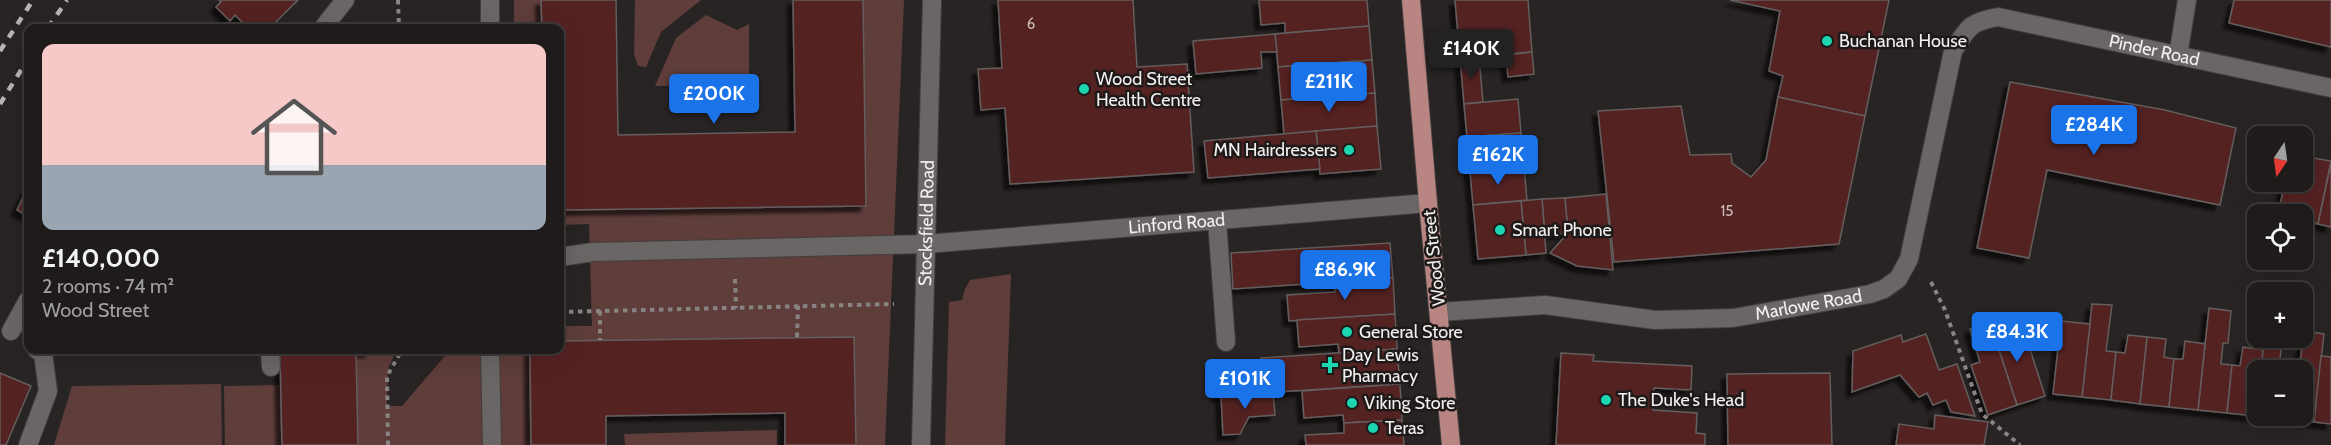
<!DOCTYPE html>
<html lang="en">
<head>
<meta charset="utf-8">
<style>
  body { margin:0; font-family:Cabin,sans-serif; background:#262423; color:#f1f3f6; height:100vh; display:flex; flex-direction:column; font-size:22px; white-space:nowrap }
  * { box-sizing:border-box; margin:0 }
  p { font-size:20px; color:#a1a1a2 }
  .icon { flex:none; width:33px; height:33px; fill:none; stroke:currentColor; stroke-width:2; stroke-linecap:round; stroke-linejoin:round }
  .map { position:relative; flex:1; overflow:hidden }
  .sheet { position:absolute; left:24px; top:24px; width:540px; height:330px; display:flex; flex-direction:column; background:#1e1b1a; border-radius:12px; box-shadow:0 6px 24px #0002,0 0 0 2px #3c3939 }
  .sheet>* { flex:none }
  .needle { width:39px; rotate:193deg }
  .controls { position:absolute; left:2247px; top:126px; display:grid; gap:12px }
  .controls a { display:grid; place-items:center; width:66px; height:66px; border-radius:12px; background:#1e1b1a; box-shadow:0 6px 24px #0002,0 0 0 2px #3c3939; font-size:30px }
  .price { position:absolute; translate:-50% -51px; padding:0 14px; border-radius:6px; background:#1a73e8; color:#fff; font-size:20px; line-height:39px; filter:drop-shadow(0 2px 3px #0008) }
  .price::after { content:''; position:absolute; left:50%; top:36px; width:18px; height:14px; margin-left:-9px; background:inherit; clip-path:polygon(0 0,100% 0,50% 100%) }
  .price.on { background:#222; color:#fff }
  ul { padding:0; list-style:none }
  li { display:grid; align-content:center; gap:12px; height:318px; padding:0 18px }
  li+li { border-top:2px solid #3c3939 }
  li span { display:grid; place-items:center; height:186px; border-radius:12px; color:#555 }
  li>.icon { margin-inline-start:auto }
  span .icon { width:108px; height:108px; fill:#fffc; stroke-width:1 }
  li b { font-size:26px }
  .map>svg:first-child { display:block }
</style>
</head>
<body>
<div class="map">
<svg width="2331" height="445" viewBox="0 0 2331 445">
  <defs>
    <filter id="shadow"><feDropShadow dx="-5.5" dy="5.5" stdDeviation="1.5" flood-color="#0009"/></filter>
  </defs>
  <rect width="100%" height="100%" fill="#282423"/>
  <!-- grass -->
  <g fill="#5e3d3a">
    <path d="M 514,0 L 541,0 L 542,28 L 514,28 Z"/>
    <path d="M 635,0 L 701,0 L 661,32 L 646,67 L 638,66 L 634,55 Z"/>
    <path d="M 863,0 L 904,0 L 885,445 L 856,445 L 854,337 L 560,341 L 560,326 L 592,326 L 589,224 L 560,225 L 560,210 L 866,205 Z"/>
    <path d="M 706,15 L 737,30 L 749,24 L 749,85 L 655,86 L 676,38 Z"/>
    <path d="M 1011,274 L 1005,445 L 945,445 L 949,302 L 962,300 L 965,289 L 970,280 Z"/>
    <path d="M 370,350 L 394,350 L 394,356 L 388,368 L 387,406 L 402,406 L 450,350 L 530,350 L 531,445 L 358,445 L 356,352 L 370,352 Z"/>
    <path d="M 221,384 L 222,445 L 54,445 L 72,386 Z"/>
    <path d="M 281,385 L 282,445 L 225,445 L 224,386 Z"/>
    <path d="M 777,430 L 777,445 L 625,445 L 624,434 Z"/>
  </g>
  <!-- building -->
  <g fill="#552220" stroke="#635e5e" stroke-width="1.5" filter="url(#shadow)">
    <path d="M 219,0 L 298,0 L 270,28 L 248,28 L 235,15 L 230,21 L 216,7 L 221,2 Z"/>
    <path d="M 541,0 L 616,0 L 618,135 L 795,132 L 793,0 L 863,0 L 866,206 L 560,210 L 560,28 L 542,28 Z"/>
    <path d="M 998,0 L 1133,0 L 1137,67 L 1187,64 L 1194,172 L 1010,184 L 1005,108 L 981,110 L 978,69 L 1002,68 Z"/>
    <path d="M 1259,0 L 1367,0 L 1369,26 L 1285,33 L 1285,23 L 1261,25 Z"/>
    <path d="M 1455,0 L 1528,0 L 1532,52 L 1460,58 Z"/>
    <path d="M 1730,0 L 1889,0 L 1865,116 L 1778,97 L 1783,76 L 1769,71 L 1780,11 Z"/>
    <path d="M 2234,0 L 2331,0 L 2331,47 L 2229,23 Z"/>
    <path d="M 1369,26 L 1372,60 L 1278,67 L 1275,34 Z"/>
    <path d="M 1275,34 L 1277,52 L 1261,52 L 1262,68 L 1196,74 L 1193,41 Z"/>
    <path d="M 1532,52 L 1534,74 L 1508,77 L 1506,55 Z"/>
    <path d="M 1479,57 L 1483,102 L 1464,104 L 1460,58 Z"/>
    <path d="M 1372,60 L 1375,93 L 1281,100 L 1278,67 Z"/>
    <path d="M 2010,82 L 2165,110 L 2236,128 L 2220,205 L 2047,170 L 2029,258 L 1977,248 Z"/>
    <path d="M 1375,93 L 1377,126 L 1284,134 L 1281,100 Z"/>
    <path d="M 1778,97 L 1865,116 L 1839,244 L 1614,262 L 1598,111 L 1681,106 L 1690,155 L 1731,154 L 1732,163 L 1751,177 L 1766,160 Z"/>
    <path d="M 1518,99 L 1521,133 L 1467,137 L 1464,104 Z"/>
    <path d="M 1377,126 L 1381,169 L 1320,174 L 1316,131 Z"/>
    <path d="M 1316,131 L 1320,169 L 1208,178 L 1204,141 Z"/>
    <path d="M 1521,133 L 1524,167 L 1470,171 L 1467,137 Z"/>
    <path d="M 2302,156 L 2331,161 L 2318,224 L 2302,220 L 2302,214 L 2278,214 L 2285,182 L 2302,182 Z"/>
    <path d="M 2331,163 L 2331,227 L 2318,224 Z"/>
    <path d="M 1524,167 L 1527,200 L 1473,205 L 1470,171 Z"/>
    <path d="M 28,187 L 28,216 L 17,210 Z"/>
    <path d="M 1606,194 L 1613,270 L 1577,266 L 1550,253 L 1568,233 L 1565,198 Z"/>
    <path d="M 1565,198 L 1568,233 L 1545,235 L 1542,199 Z"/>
    <path d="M 1542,199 L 1546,253 L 1526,255 L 1521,201 Z"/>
    <path d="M 1521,201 L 1526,255 L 1478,259 L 1473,205 Z"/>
    <path d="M 1390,243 L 1393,278 L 1233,289 L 1231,253 Z"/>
    <path d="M 1393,278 L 1395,314 L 1289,321 L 1287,295 L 1335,292 L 1334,282 Z"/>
    <path d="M 2092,304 L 2112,305 L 2106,351 L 2116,352 L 2111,400 L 2082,397 Z"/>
    <path d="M 2209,308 L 2231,311 L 2228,343 L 2223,343 L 2221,364 L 2232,365 L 2227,413 L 2198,410 Z"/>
    <path d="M 1395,314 L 1397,349 L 1339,353 L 1338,344 L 1299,347 L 1297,320 Z"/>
    <path d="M 2009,316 L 2021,349 L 2029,346 L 2045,396 L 2017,405 L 1990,323 Z"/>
    <path d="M 2061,321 L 2090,324 L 2082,397 L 2053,394 Z"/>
    <path d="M 1990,323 L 2017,405 L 1988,415 L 1971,365 L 1980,362 L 1970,329 Z"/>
    <path d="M 2304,331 L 2324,334 L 2314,422 L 2285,419 L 2285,416 L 2302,416 L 2302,370 L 2299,370 Z"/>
    <path d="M 1926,334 L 1939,370 L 1957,364 L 1975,416 L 1951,412 L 1946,400 L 1933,405 L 1927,393 L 1919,397 L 1900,375 L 1852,392 L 1853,351 L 1901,335 L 1903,342 Z"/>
    <path d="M 2128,335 L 2147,337 L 2140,404 L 2111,400 L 2116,352 L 2125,353 Z"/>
    <path d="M 854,337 L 856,445 L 785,445 L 785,413 L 606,416 L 606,445 L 531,445 L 530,350 L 560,350 L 560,341 Z"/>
    <path d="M 2147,337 L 2166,339 L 2164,357 L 2174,359 L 2169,407 L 2140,404 Z"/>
    <path d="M 2264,338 L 2282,338 L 2279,370 L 2288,370 L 2261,370 Z"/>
    <path d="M 2185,341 L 2205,344 L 2198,410 L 2169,407 L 2174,359 L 2183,359 Z"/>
    <path d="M 2243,347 L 2263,350 L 2261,370 L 2258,370 L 2256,416 L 2227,413 L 2232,365 L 2240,366 Z"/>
    <path d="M 1397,349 L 1400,384 L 1263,393 L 1261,358 Z"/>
    <path d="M 298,350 L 370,350 L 370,352 L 356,352 L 358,445 L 282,445 L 280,353 L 298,353 Z"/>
    <path d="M 1561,353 L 1594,355 L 1593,361 L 1692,366 L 1691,390 L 1654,388 L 1653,410 L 1697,413 L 1696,433 L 1705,434 L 1705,445 L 1556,445 Z"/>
    <path d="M 2321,356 L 2331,357 L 2331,424 L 2314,422 Z"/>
    <path d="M 1235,366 L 1235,375 L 1262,373 L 1263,393 L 1218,396 L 1217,367 Z"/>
    <path d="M 0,373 L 31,386 L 6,445 L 0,445 Z"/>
    <path d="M 1830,373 L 1832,445 L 1728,445 L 1727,374 Z"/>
    <path d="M 1400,384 L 1402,420 L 1344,423 L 1343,415 L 1304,418 L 1302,391 Z"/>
    <path d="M 1273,392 L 1275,415 L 1249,417 L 1240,434 L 1223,435 L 1221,395 Z"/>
    <path d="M 2258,399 L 2258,416 L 2285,416 L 2285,419 L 2256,416 Z"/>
    <path d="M 1935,415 L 1988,422 L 1984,445 L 1896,445 L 1899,424 L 1934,429 Z"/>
    <path d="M 1402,420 L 1404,445 L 1306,445 L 1305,435 L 1344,433 L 1344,423 Z"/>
  </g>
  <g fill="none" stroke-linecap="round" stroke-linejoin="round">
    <!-- minor casing -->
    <g stroke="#423f3e" stroke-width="20">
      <g id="minor">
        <path d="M 490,0 L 490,28"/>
        <path d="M 323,28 L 345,0"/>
        <path d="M 2178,56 L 2187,0"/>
        <path d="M 1217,221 L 1226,342"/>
        <path id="s1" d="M 560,257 L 593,252 L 926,244 L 1428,203"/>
        <path id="s2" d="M 1439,312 L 1545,305 L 1655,320 L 1733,318 L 1870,294 L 1884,289 L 1898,279 L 1909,259 L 1953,51 C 1968,28 1969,22 1998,17 L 2331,88"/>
        <path d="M 11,331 L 28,300"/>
        <path d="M 270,350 L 271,367"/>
        <path d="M 490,350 L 492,445"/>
        <path d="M 28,445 L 48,391 L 43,353 L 37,350"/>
        <path id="s3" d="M 921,445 L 932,0"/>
      </g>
    </g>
    <!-- major casing -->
    <g stroke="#423f3e" stroke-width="20">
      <path id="major" d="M 1411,0 L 1428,203 L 1451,445"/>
    </g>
    <!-- path -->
    <g stroke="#878483" stroke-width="4" stroke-dasharray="4.5 4.5" stroke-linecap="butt">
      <path d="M 398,0 L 399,28"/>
      <path d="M 735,279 L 736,308"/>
      <path d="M 1931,282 L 1945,310 L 1982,414 L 2020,445"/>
      <path d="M 600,311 L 600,340"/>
      <path d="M 560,312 L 894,304"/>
      <path d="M 797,337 L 798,306"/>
      <path d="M 388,445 L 387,376 L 402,350"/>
    </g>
    <!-- minor -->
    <use href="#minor" stroke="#6b6666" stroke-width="18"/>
    <!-- major -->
    <use href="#major" stroke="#b88582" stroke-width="18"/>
    <!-- rail -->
    <g stroke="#b7b3b2" stroke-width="4.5" stroke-dasharray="8 8" stroke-linecap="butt">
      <path d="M 48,28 L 67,0"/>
      <path d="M 0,51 L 33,0"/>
      <path d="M 0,104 L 28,59"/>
    </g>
  </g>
  <!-- markers -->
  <g fill="#1cd5b1" stroke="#1e1a1a" stroke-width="2">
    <circle cx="1827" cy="41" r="6"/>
    <circle cx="1084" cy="89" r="6"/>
    <circle cx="1349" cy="150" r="6"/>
    <circle cx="1500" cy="230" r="6"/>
    <circle cx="1347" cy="332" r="6"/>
    <path d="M1327 356h6v6h6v6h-6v6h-6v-6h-6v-6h6z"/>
    <circle cx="1606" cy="400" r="6"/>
    <circle cx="1352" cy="403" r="6"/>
    <circle cx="1373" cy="428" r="6"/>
  </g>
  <g text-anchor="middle" stroke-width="5" stroke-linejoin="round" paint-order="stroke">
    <!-- number labels -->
    <g font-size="15" fill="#cbbcba">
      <text x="1031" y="29">6</text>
      <text x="1727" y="216">15</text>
    </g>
    <!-- poi labels -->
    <g font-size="18" fill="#f2efee" stroke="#1e1a1a" text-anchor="start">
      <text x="1839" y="47">Buchanan House</text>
      <text x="1096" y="85">Wood Street<tspan x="1096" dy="21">Health Centre</tspan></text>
      <text x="1337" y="156" text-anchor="end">MN Hairdressers</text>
      <text x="1512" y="236">Smart Phone</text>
      <text x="1359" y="338">General Store</text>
      <text x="1342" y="361">Day Lewis<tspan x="1342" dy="21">Pharmacy</tspan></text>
      <text x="1618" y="406">The Duke's Head</text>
      <text x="1364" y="409">Viking Store</text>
      <text x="1385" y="434">Teras</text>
    </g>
    <!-- street labels -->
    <g font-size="18" fill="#f2efee" stroke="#1e1a1a">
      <text dy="6" stroke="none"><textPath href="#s2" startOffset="921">Pinder Road</textPath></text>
      <text dy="6" stroke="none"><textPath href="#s3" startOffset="222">Stocksfield Road</textPath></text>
      <text dy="6" stroke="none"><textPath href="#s1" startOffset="618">Linford Road</textPath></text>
      <text transform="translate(1434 258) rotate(-96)" y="6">Wood Street</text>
      <text dy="6" stroke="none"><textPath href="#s2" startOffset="372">Marlowe Road</textPath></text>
    </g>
  </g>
</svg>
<div class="controls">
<a><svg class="needle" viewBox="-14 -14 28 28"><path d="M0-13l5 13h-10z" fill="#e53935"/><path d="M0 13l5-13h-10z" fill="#a1a1a2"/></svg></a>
<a><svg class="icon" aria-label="locate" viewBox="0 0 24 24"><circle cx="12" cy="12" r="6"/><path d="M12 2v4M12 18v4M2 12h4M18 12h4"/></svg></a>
<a>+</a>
<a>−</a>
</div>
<b class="price on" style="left:1471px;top:80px">£140K</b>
<b class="price" style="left:1329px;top:113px">£211K</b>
<b class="price" style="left:714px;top:125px">£200K</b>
<b class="price" style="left:2094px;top:156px">£284K</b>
<b class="price" style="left:1498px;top:186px">£162K</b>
<b class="price" style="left:1345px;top:301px">£86.9K</b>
<b class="price" style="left:2017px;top:363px">£84.3K</b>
<b class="price" style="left:1245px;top:410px">£101K</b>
<section class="sheet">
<ul>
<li><span style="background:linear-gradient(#f6c9c9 65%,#9aa5b1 0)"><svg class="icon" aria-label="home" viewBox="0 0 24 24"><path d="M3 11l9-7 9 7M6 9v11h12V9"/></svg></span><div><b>£140,000</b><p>2 rooms · 74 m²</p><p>Wood Street</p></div></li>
</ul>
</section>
</div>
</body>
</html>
